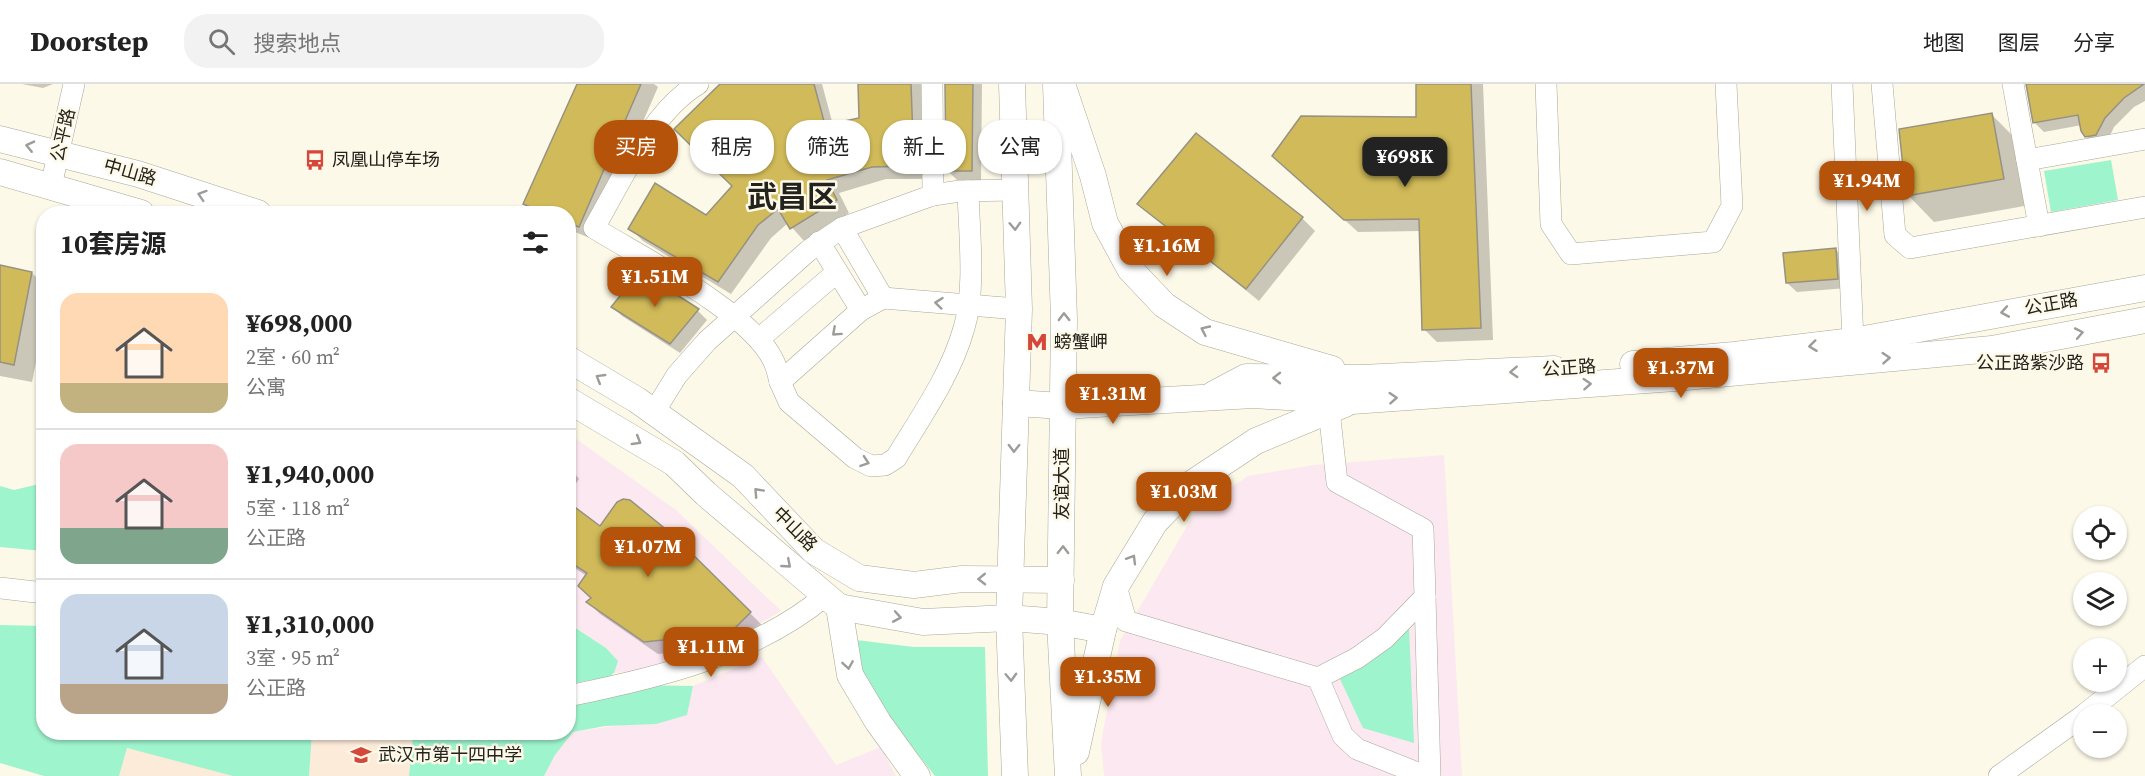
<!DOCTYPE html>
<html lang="zh">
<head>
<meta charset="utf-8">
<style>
  body { margin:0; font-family:"Source Serif 4","Noto Sans SC",serif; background:#f2f2f2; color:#222; height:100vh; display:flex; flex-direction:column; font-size:22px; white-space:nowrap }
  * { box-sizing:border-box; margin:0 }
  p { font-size:20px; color:#767676 }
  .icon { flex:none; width:33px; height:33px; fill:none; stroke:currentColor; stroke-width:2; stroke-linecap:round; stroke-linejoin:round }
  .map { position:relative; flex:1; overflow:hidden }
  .panel { position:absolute; left:36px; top:122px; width:540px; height:534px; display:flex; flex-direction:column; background:#fff; border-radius:24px; box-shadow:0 2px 4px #0004 }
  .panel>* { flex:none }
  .top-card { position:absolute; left:594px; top:36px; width:570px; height:54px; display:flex; gap:12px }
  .controls { position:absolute; left:2073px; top:422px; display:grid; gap:12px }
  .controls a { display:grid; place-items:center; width:54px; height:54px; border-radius:50%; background:#fff; box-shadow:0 2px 4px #0004; font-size:30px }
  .price { position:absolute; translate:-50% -51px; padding:0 14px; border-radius:12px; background:#b45309; color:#fff; font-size:20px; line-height:39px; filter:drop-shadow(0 2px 3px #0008) }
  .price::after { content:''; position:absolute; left:50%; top:36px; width:18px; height:14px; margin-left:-9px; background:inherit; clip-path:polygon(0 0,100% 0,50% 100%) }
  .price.on { background:#222; color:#fff }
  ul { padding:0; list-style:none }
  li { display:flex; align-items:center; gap:18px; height:150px; padding:0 24px }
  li+li { border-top:2px solid #e0e0e0 }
  li span { display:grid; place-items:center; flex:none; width:168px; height:120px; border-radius:18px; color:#555 }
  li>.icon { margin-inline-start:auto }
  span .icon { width:72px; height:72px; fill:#fffc; stroke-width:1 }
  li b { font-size:26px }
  h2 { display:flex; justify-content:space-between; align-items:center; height:72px; padding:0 24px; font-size:26px }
  .chip { padding:0 21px; border-radius:24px; background:#fff; box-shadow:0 2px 4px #0004; font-size:21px; line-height:54px }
  .chip.on { background:#b45309; color:#fff }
  header { display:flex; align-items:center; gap:36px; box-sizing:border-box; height:84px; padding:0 30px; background:#fff; border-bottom:2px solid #e0e0e0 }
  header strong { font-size:28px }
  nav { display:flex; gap:33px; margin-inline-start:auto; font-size:21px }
  .search { width:420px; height:54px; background:#f2f2f2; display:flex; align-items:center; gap:15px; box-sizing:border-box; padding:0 21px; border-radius:24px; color:#767676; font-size:22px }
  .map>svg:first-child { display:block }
</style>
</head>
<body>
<header>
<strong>Doorstep</strong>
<div class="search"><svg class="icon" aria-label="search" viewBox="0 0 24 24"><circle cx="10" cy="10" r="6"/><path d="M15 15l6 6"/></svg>搜索地点</div>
<nav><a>地图</a><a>图层</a><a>分享</a></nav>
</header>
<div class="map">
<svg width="2145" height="692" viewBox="0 0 2145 692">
  <rect width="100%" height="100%" fill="#fdf9e8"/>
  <!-- commercial -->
  <g fill="#fce8f0">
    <path d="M 568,349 L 676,426 L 781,527 L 686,583 L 614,589 L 617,577 L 606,564 L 569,539 Z"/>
    <path d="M 1444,371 L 1462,692 L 1104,692 L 1101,659 L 1120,557 L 1196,427 L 1248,392 L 1314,381 Z"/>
    <path d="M 762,573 L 836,681 L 881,663 L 896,692 L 544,692 L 555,671 L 573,648 L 687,631 L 693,602 Z"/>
  </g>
  <!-- education -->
  <g fill="#fdebda">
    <path d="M 312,648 L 413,651 L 409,692 L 309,692 Z"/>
    <path d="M 127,664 L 233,691 L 233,692 L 119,692 Z"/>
  </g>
  <!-- green -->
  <g fill="#9ef4cd">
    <path d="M 2111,76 L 2118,116 L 2051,128 L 2044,87 Z"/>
    <path d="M 43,399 L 43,467 L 0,463 L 0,402 L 14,406 Z"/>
    <path d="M 568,539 L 606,564 L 618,577 L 614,589 L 609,593 L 569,600 Z"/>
    <path d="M 0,541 L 43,542 L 44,648 L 312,648 L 309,692 L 233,692 L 127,664 L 119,692 L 44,692 L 0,679 Z"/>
    <path d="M 1409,544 L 1414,659 L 1363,644 L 1339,593 Z"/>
    <path d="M 856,556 L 914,563 L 985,563 L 988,692 L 935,692 L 901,649 L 851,574 Z"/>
    <path d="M 632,601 L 693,602 L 687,631 L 656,640 L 605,642 L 573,648 L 555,671 L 544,692 L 409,692 L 413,651 L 380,648 L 568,648 L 569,613 Z"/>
  </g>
  <!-- shadow -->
  <g fill="#0003">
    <path d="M 22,0 L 53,0 L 43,4 Z"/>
    <path d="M 578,0 L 654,0 L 658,3 L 592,155 L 568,145 L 568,129 L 534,129 L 525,119 Z"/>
    <path d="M 724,0 L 822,0 L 833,41 L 861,36 L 860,0 L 922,0 L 927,95 L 886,95 L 839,109 L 849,129 L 804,157 L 788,139 L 771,154 L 731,210 L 643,157 L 630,144 L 707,133 L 734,102 L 676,45 L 715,4 Z"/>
    <path d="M 946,0 L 982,0 L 981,96 L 957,96 L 947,86 Z"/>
    <path d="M 1417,0 L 1483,0 L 1493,256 L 1437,258 L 1424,245 L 1421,147 L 1358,148 L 1287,84 L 1418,34 Z"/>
    <path d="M 2027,0 L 2145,0 L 2145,17 L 2134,23 L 2114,43 L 2106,60 L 2094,60 L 2084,50 L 2082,41 L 2044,48 L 2034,38 Z"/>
    <path d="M 1992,31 L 2019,58 L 2030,121 L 1934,138 L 1908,111 Z"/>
    <path d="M 1139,120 L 1302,134 L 1315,147 L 1259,217 Z"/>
    <path d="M 1836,166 L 1845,175 L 1847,204 L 1797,208 L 1787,199 Z"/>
    <path d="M 0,182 L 32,189 L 44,201 L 44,239 L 32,298 L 0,292 Z"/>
    <path d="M 641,189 L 698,227 L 707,236 L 680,269 L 622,232 L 613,223 Z"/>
    <path d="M 568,381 L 579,395 L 568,411 Z"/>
    <path d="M 568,419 L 601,444 L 672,452 L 762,541 L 743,561 L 658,570 L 600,530 L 588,518 L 593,515 L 587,492 L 568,480 Z"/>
  </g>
  <!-- building -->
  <g fill="#d1ba59" stroke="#969283" stroke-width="1.5">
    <path d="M 577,0 L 641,0 L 579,143 L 568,139 L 568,129 L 545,129 L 523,120 Z"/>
    <path d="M 720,0 L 814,0 L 825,41 L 859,34 L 858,0 L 911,0 L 914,82 L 872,83 L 827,96 L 837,116 L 790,145 L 778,125 L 758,141 L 718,198 L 628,145 L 655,99 L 706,131 L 732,102 L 674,45 Z"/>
    <path d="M 945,0 L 973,0 L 972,87 L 946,87 Z"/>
    <path d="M 1416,0 L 1471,0 L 1481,244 L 1422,246 L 1419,135 L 1344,136 L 1272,72 L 1301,32 L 1416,33 Z"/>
    <path d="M 2026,0 L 2144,0 L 2124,14 L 2105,34 L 2096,51 L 2085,53 L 2081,47 L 2078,31 L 2033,39 Z"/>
    <path d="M 1992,29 L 2004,95 L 1906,112 L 1899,45 Z"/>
    <path d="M 1196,49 L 1303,133 L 1246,205 L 1137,120 Z"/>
    <path d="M 1836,164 L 1838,195 L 1786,199 L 1783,169 Z"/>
    <path d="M 0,181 L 32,188 L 14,281 L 0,278 Z"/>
    <path d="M 640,187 L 699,225 L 670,260 L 611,223 Z"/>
    <path d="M 623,415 L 630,416 L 673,451 L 751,528 L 730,549 L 644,558 L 586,518 L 591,514 L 578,502 L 587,489 L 568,477 L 568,418 L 600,442 L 617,418 Z"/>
  </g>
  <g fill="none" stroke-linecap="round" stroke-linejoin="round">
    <!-- minor casing -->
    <g stroke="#aaa798" stroke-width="22">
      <g id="minor">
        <path d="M 698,0 C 651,28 621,98 594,144 C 641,173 750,228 773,276 C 777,283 778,291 780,298"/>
        <path d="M 932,0 L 933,111"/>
        <path d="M 1546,0 L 1551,140 L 1571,170 L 1713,158 L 1732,122 L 1726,0"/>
        <path d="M 1842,0 L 1853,257"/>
        <path d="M 1882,0 L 1895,151 L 1910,164 L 2145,123"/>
        <path d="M 2013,0 L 2039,142"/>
        <path d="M 2027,76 L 2145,55"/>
        <path d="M 51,102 L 74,0"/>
        <path d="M 842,144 L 883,214 L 1019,225"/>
        <path d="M 819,158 L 861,226"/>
        <path d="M 883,214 L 861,226 L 780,298 L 789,318 L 855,374 L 871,382 L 885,381 L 896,374 C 920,334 951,291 964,244 C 976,205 969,148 968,107"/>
        <path d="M 759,255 L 837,188"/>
        <path d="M 654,328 L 677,291 L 707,257 L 808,167 L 842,144 L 933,111 L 960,107 L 1014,106"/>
        <path d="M 1116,502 L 1126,537 L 1318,594 L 1357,574 L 1385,554 L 1425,513 L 1423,445 L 1337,398 L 1329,326"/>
        <path d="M 0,504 L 44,509"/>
        <path d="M 1425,513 L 1430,692"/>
        <path d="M 1318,594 L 1343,652 L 1357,665 L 1425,692"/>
        <path d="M 568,612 C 657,594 754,571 825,512"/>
        <path d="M 2085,630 L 2145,582"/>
        <path d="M 1999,692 L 2084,631"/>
      </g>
    </g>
    <!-- major casing -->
    <g stroke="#aaa798" stroke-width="27">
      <g id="major">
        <path d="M 1012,0 L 1019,225 L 1009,534 L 1015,692"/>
        <path d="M 1056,0 L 1064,235 L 1060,538 L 1068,692"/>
        <path d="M 1063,3 L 1093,92 L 1105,139 L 1130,185 L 1164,221 L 1205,248 L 1332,285"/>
        <path d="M 0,55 L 138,90 L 258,129"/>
        <path d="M 0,88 L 141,129"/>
        <path d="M 568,275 L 637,316 L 743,392 L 814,467 L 859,494 L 914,501 L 962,495 L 1061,496"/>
        <path d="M 1633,280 L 1734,271 L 1853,257 L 2145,204"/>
        <path d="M 1214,310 L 1246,293 L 1361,294 L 1554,285"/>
        <path d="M 568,316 L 674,379 L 706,410 L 839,523 L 923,538 L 1009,534 L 1060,538 L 1103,546 L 1116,502 L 1155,438 L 1194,398 L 1256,357 L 1345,320"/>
        <path d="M 1016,319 L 1062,322 L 1253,311 L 1352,317 L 1675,294 L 1992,265 L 2145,236"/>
        <path d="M 839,523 L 850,591 L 878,638 L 917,692"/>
        <path d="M 1076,668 L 1103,546"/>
      </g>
    </g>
    <!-- minor -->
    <use href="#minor" stroke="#fff" stroke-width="21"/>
    <!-- major -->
    <use href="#major" stroke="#fff" stroke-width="26"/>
  </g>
  <!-- one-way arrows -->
  <defs><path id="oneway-chevron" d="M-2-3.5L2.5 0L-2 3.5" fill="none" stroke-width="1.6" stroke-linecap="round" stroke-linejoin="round" transform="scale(1.5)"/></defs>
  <g stroke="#9c9c99">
    <use href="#oneway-chevron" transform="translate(30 62) rotate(-167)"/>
    <use href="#oneway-chevron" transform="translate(202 111) rotate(-162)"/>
    <use href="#oneway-chevron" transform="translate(1015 142) rotate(88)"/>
    <use href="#oneway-chevron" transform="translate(939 219) rotate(-174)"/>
    <use href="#oneway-chevron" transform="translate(2005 228) rotate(170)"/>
    <use href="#oneway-chevron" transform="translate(1064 233) rotate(-91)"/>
    <use href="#oneway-chevron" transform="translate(1205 246) rotate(-155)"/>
    <use href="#oneway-chevron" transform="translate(836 248) rotate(138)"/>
    <use href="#oneway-chevron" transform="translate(2079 249) rotate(-11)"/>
    <use href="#oneway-chevron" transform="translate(1813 262) rotate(173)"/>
    <use href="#oneway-chevron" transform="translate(1886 274) rotate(-4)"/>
    <use href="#oneway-chevron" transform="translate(1514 288) rotate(177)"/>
    <use href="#oneway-chevron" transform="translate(600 294) rotate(-149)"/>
    <use href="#oneway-chevron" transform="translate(1277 294) rotate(-180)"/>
    <use href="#oneway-chevron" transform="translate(1587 300) rotate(-4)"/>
    <use href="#oneway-chevron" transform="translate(1393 314) rotate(-4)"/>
    <use href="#oneway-chevron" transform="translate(637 357) rotate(31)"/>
    <use href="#oneway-chevron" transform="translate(1014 364) rotate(91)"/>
    <use href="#oneway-chevron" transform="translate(865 378) rotate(19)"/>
    <use href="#oneway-chevron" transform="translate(758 408) rotate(-133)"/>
    <use href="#oneway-chevron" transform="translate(1063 466) rotate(-89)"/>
    <use href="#oneway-chevron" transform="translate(1132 475) rotate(-59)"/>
    <use href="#oneway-chevron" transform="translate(787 480) rotate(41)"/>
    <use href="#oneway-chevron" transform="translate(982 495) rotate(179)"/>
    <use href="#oneway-chevron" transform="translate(897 533) rotate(10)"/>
    <use href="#oneway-chevron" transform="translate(848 581) rotate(81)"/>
    <use href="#oneway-chevron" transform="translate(1011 593) rotate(88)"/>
  </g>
  <!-- icons -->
  <defs>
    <g id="bus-bare" transform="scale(1.62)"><path d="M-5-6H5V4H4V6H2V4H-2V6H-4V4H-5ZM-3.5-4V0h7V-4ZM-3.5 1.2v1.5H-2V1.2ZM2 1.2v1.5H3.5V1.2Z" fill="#d4473a" stroke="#fdf9e8" stroke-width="2.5" paint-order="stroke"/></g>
    <g id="metro-bare" transform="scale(1.62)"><path d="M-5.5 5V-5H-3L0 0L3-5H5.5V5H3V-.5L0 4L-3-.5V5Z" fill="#d4473a" stroke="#fdf9e8" stroke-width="2.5" paint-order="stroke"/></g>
    <g id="school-bare" transform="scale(1.62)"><path d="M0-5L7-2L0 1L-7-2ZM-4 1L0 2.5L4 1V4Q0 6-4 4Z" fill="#d4473a" stroke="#fdf9e8" stroke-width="2.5" paint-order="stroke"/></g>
  </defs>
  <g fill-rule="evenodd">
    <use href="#bus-bare" x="315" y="76"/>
    <use href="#metro-bare" x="1037" y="258"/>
    <use href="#bus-bare" x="2101" y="279"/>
    <use href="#school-bare" x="361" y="671"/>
  </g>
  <g text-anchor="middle" stroke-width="5" stroke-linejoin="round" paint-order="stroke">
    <!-- street labels -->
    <g font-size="18" fill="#24221c" stroke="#fdf9e8">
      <text transform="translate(63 51) rotate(-77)" y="6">公平路</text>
      <text transform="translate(130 88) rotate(16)" y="6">中山路</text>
      <text transform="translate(2051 220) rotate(-10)" y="6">公正路</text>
      <text transform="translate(1569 284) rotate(-4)" y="6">公正路</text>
      <text transform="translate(1062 400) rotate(-90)" y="6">友谊大道</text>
      <text transform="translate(795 445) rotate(45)" y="6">中山路</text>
    </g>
    <!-- poi labels -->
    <g font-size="18" fill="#24221c" stroke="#fdf9e8" text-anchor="start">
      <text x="332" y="82">凤凰山停车场</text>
      <text x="1054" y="264">螃蟹岬</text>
      <text x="2084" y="285" text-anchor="end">公正路紫沙路</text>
      <text x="378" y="677">武汉市第十四中学</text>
    </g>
    <!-- town labels -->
    <g font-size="30" font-weight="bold" fill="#24221c" stroke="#fdf9e8">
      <text x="792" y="123">武昌区</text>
    </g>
  </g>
</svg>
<div class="controls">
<a><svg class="icon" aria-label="locate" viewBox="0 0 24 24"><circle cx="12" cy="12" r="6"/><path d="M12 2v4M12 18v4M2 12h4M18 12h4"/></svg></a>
<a><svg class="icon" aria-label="layers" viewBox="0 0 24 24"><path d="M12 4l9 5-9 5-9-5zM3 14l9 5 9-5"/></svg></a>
<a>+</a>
<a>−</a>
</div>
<b class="price on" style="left:1405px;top:104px">¥698K</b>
<b class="price" style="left:1867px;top:128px">¥1.94M</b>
<b class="price" style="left:1167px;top:193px">¥1.16M</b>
<b class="price" style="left:655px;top:224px">¥1.51M</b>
<b class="price" style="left:1681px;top:315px">¥1.37M</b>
<b class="price" style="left:1113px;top:341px">¥1.31M</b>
<b class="price" style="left:1184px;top:439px">¥1.03M</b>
<b class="price" style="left:648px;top:494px">¥1.07M</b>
<b class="price" style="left:711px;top:594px">¥1.11M</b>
<b class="price" style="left:1108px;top:624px">¥1.35M</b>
<div class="top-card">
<a class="chip on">买房</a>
<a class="chip">租房</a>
<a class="chip">筛选</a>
<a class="chip">新上</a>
<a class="chip">公寓</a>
</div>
<section class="panel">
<h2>10套房源<svg class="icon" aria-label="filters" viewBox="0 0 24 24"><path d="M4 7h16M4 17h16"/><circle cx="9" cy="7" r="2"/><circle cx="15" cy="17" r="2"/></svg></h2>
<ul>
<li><span style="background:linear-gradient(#ffd9b3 75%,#c2b280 0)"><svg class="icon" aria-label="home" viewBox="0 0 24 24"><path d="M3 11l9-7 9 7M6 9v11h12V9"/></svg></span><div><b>¥698,000</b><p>2室 · 60 m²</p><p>公寓</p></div></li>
<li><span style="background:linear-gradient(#f6c9c9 70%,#7fa58c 0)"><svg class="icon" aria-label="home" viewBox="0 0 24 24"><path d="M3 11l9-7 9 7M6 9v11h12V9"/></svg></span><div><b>¥1,940,000</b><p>5室 · 118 m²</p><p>公正路</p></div></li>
<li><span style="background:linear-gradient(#c9d6e8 75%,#b9a48a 0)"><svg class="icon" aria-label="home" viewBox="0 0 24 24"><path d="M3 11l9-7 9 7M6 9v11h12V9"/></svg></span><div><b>¥1,310,000</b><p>3室 · 95 m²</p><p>公正路</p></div></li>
</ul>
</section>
</div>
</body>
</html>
